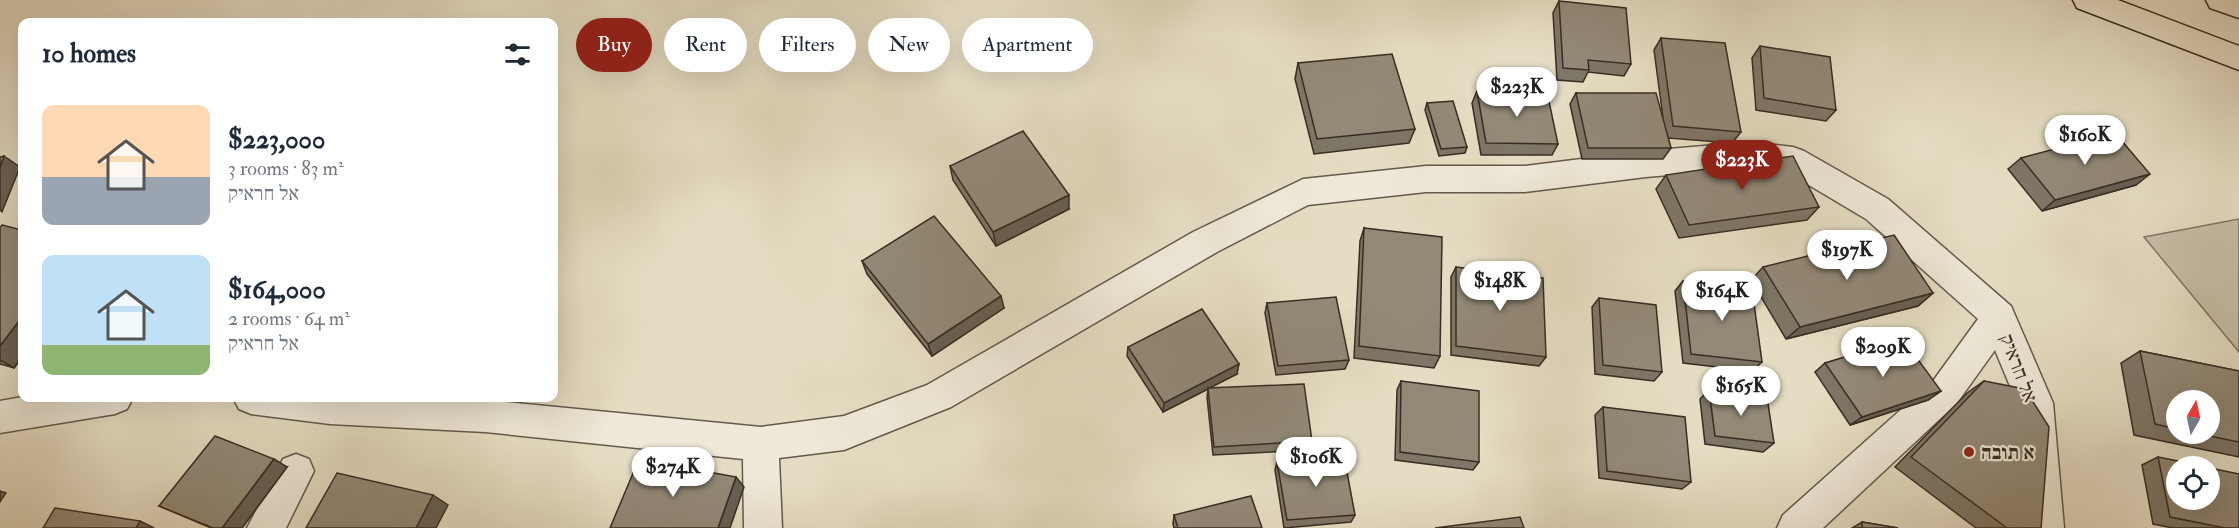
<!DOCTYPE html>
<html lang="en">
<head>
<meta charset="utf-8">
<style>
  body { margin:0; font-family:"IM FELL Double Pica","Frank Ruhl Libre",serif; background:#f2f2f3; color:#1f2937; height:100vh; display:flex; flex-direction:column; font-size:22px; white-space:nowrap }
  * { box-sizing:border-box; margin:0 }
  p { font-size:20px; color:#747a83 }
  .icon { flex:none; width:33px; height:33px; fill:none; stroke:currentColor; stroke-width:2; stroke-linecap:round; stroke-linejoin:round }
  .map { position:relative; flex:1; overflow:hidden }
  .sheet { position:absolute; left:18px; top:18px; width:540px; height:384px; display:flex; flex-direction:column; background:#fff; border-radius:12px; box-shadow:0 6px 24px #0002 }
  .sheet>* { flex:none }
  .hud { position:absolute; left:576px; top:18px; width:570px; height:54px; display:flex; gap:12px }
  .needle { width:39px; rotate:9deg }
  .fabs { position:absolute; left:2166px; top:390px; display:grid; gap:12px }
  .fabs a { display:grid; place-items:center; width:54px; height:54px; border-radius:50%; background:#fff; box-shadow:0 6px 24px #0002; font-size:30px }
  .price { position:absolute; translate:-50% -51px; padding:0 14px; border-radius:21px; background:#fff; color:#222; font-size:20px; line-height:39px; filter:drop-shadow(0 2px 3px #0008) }
  .price::after { content:''; position:absolute; left:50%; top:36px; width:18px; height:14px; margin-left:-9px; background:inherit; clip-path:polygon(0 0,100% 0,50% 100%) }
  .price.selected { background:#8f2418; color:#fff }
  ul { padding:0; list-style:none }
  li { display:flex; align-items:center; gap:18px; height:150px; padding:0 24px }
  li span { display:grid; place-items:center; flex:none; width:168px; height:120px; border-radius:12px; color:#555 }
  li>.icon { margin-inline-start:auto }
  span .icon { width:72px; height:72px; fill:#fffc; stroke-width:1 }
  li b { font-size:26px }
  h2 { display:flex; justify-content:space-between; align-items:center; height:72px; padding:0 24px; font-size:26px }
  .chip { padding:0 21px; border-radius:27px; background:#fff; box-shadow:0 6px 24px #0002; font-size:21px; line-height:54px }
  .chip.selected { background:#8f2418; color:#fff }
  .map>svg:first-child { display:block }
</style>
</head>
<body>
<div class="map">
<svg width="2239" height="528" viewBox="0 0 2239 528">
  <rect width="100%" height="100%" fill="#e5ddc3"/>
  <filter id="stains"><feTurbulence type="fractalNoise" baseFrequency=".00333" numOctaves="4"/><feColorMatrix values="0 0 0 0 .2 0 0 0 0 .09 0 0 0 0 .02 0 0 0 .5 -.17"/></filter>
  <radialGradient id="worn" r=".72"><stop offset=".6" stop-color="#630" stop-opacity="0"/><stop offset="1" stop-color="#630" stop-opacity=".3"/></radialGradient>
  <!-- green -->
  <path fill="#c8bfa8" stroke="#807666" stroke-width="1.5" d="M 2239,219 L 2239,352 L 2144,237 Z"/>
  <g fill="none" stroke-linecap="round" stroke-linejoin="round">
    <!-- minor casing -->
    <g stroke="#63594c" stroke-width="3">
      <g id="minor">
        <path d="M 1750,142 L 1793,147 L 1804,151 L 1888,199 L 2011,306 L 2053,403 L 2064,528 L 2026,528 L 2017,403 L 1995,350 L 1957,403 L 1823,528 L 1777,528 L 1783,515 L 1933,381 L 1978,319 L 1866,219 L 1787,172 L 1750,168 L 1646,177 L 1525,192 L 1426,192 L 1308,205 L 1217,252 L 951,407 L 844,450 L 779,458 L 782,528 L 744,528 L 743,459 L 485,432 L 330,424 L 251,414 L 239,409 L 233,398 L 444,398 L 485,400 L 761,427 L 844,416 L 927,385 L 1193,232 L 1303,179 L 1426,166 L 1525,166 L 1646,151 Z"/>
        <path d="M 22,397 L 22,398 L 133,398 L 127,409 L 115,414 L 0,433 L 0,401 Z"/>
        <path d="M 296,454 L 309,459 L 314,471 L 286,528 L 247,528 L 283,459 Z"/>
      </g>
    </g>
    <!-- highway casing -->
    <g stroke="#382d24" stroke-width="3">
      <g id="highway">
        <path d="M 2073,0 L 2118,0 L 2239,46 L 2239,70 L 2077,8 Z"/>
        <path d="M 2206,0 L 2239,0 L 2239,18 L 2210,8 Z"/>
      </g>
    </g>
    <!-- minor -->
    <use href="#minor" fill="#eee9d8" fill-rule="evenodd"/>
    <!-- highway -->
    <use href="#highway" fill="#e5ddc3" fill-rule="evenodd"/>
  </g>
  <!-- wall -->
  <g fill="#7e7666" stroke="#382d24" stroke-width="1.5" fill-rule="evenodd">
    <path d="M 1559,1 L 1631,64 L 1624,76 L 1588,72 L 1583,82 L 1557,80 L 1553,13 Z"/>
    <path d="M 1661,38 L 1741,132 L 1732,143 L 1668,138 L 1671,148 L 1663,159 L 1582,159 L 1570,104 L 1576,93 L 1663,118 L 1654,50 Z"/>
    <path d="M 1760,46 L 1836,110 L 1826,121 L 1756,110 L 1752,58 Z"/>
    <path d="M 1298,63 L 1415,129 L 1409,143 L 1314,154 L 1295,79 Z"/>
    <path d="M 1477,91 L 1558,144 L 1552,155 L 1481,155 L 1472,103 Z"/>
    <path d="M 1427,103 L 1467,147 L 1465,153 L 1439,156 L 1425,110 Z"/>
    <path d="M 2021,158 L 2136,185 L 2042,211 L 2008,169 Z"/>
    <path d="M 950,166 L 1069,209 L 996,246 L 953,180 Z"/>
    <path d="M 1666,175 L 1819,207 L 1807,220 L 1679,238 L 1656,189 Z"/>
    <path d="M 0,227 L 22,230 L 22,357 L 14,368 L 0,364 Z"/>
    <path d="M 1364,228 L 1440,356 L 1434,368 L 1354,358 L 1360,241 Z"/>
    <path d="M 862,261 L 1004,308 L 932,356 L 867,274 Z"/>
    <path d="M 1456,267 L 1546,357 L 1539,366 L 1451,355 L 1451,277 Z"/>
    <path d="M 1763,267 L 1933,293 L 1918,306 L 1786,339 L 1751,280 Z"/>
    <path d="M 1683,281 L 1762,362 L 1752,371 L 1683,363 L 1675,291 Z"/>
    <path d="M 1599,298 L 1662,372 L 1654,381 L 1595,374 L 1592,307 Z"/>
    <path d="M 1267,303 L 1349,360 L 1345,369 L 1276,375 L 1265,313 Z"/>
    <path d="M 1128,347 L 1237,374 L 1209,388 L 1312,441 L 1309,450 L 1213,455 L 1207,397 L 1208,389 L 1163,412 L 1127,356 Z"/>
    <path d="M 2140,351 L 2239,371 L 2239,457 L 2134,435 L 2121,363 ZM 2176,400 L 2210,434 L 2176,434 Z"/>
    <path d="M 1825,363 L 1941,391 L 1928,400 L 1850,425 L 1815,372 Z"/>
    <path d="M 1401,381 L 1479,462 L 1473,470 L 1395,460 L 1397,390 Z"/>
    <path d="M 1984,381 L 2041,528 L 1976,528 L 1895,467 L 1967,393 Z"/>
    <path d="M 1709,390 L 1774,443 L 1763,452 L 1705,444 L 1700,399 Z"/>
    <path d="M 1603,407 L 1691,482 L 1682,489 L 1599,478 L 1595,415 Z"/>
    <path d="M 2158,457 L 2239,528 L 2173,528 L 2153,524 L 2142,465 Z"/>
    <path d="M 1277,462 L 1355,515 L 1351,522 L 1284,528 L 1275,470 Z"/>
    <path d="M 287,467 L 242,528 L 211,528 L 159,506 Z"/>
    <path d="M 1174,515 L 1262,528 L 1174,528 L 1173,524 Z"/>
    <path d="M 1862,522 L 1898,528 L 1852,528 Z"/>
  </g>
  <!-- shaded-wall -->
  <g fill="#666053" stroke="#382d24" stroke-width="1.5">
    <path d="M 4,156 L 20,167 L 2,212 L 0,210 L 0,167 Z"/>
    <path d="M 2150,174 L 2136,185 L 2042,211 L 2055,200 Z"/>
    <path d="M 1069,195 L 1069,209 L 996,246 L 993,232 Z"/>
    <path d="M 1933,293 L 1918,306 L 1786,339 L 1800,327 Z"/>
    <path d="M 1001,296 L 1004,308 L 932,356 L 928,344 Z"/>
    <path d="M 22,317 L 22,357 L 14,368 L 0,360 L 0,346 Z"/>
    <path d="M 1239,364 L 1237,374 L 1163,412 L 1164,403 Z"/>
    <path d="M 1941,391 L 1928,400 L 1850,425 L 1862,417 Z"/>
    <path d="M 274,459 L 287,467 L 242,528 L 222,528 Z"/>
    <path d="M 736,477 L 744,487 L 730,528 L 718,528 Z"/>
    <path d="M 0,491 L 6,493 L 0,502 Z"/>
    <path d="M 433,495 L 448,505 L 436,528 L 416,528 Z"/>
    <path d="M 140,521 L 154,528 L 136,528 Z"/>
  </g>
  <!-- building -->
  <g fill="#928977" stroke="#382d24" stroke-width="1.5">
    <path d="M 1559,1 L 1626,8 L 1631,64 L 1588,60 L 1589,70 L 1563,68 Z"/>
    <path d="M 1661,38 L 1725,43 L 1741,132 L 1673,126 Z"/>
    <path d="M 1760,46 L 1830,57 L 1836,110 L 1764,98 Z"/>
    <path d="M 1392,54 L 1415,129 L 1317,139 L 1298,63 Z"/>
    <path d="M 1477,91 L 1547,92 L 1558,144 L 1486,143 Z"/>
    <path d="M 1576,93 L 1656,93 L 1671,148 L 1588,148 Z"/>
    <path d="M 1453,101 L 1467,147 L 1441,149 L 1427,103 Z"/>
    <path d="M 1023,131 L 1069,195 L 993,232 L 950,166 Z"/>
    <path d="M 2115,133 L 2150,174 L 2055,200 L 2021,158 Z"/>
    <path d="M 4,156 L 0,167 L 0,157 Z"/>
    <path d="M 1793,156 L 1819,207 L 1689,225 L 1666,175 Z"/>
    <path d="M 934,216 L 1001,296 L 928,344 L 862,261 Z"/>
    <path d="M 2,225 L 22,230 L 22,317 L 0,346 L 0,227 Z"/>
    <path d="M 1364,228 L 1442,237 L 1440,356 L 1359,346 Z"/>
    <path d="M 1894,235 L 1933,293 L 1800,327 L 1763,267 Z"/>
    <path d="M 1456,267 L 1543,278 L 1546,357 L 1456,346 Z"/>
    <path d="M 1683,281 L 1752,289 L 1762,362 L 1691,354 Z"/>
    <path d="M 1336,297 L 1349,360 L 1278,366 L 1267,303 Z"/>
    <path d="M 1599,298 L 1656,305 L 1662,372 L 1603,365 Z"/>
    <path d="M 1202,309 L 1239,364 L 1164,403 L 1128,347 Z"/>
    <path d="M 1903,339 L 1941,391 L 1862,417 L 1825,363 Z"/>
    <path d="M 2140,351 L 2239,371 L 2239,442 L 2199,434 L 2210,434 L 2210,400 L 2176,400 L 2176,429 L 2155,424 Z"/>
    <path d="M 1401,381 L 1479,391 L 1479,462 L 1400,452 Z"/>
    <path d="M 1984,381 L 2025,389 L 2049,427 L 2041,528 L 2007,528 L 1911,457 Z"/>
    <path d="M 1304,384 L 1312,441 L 1214,447 L 1208,388 Z"/>
    <path d="M 1709,390 L 1767,397 L 1774,443 L 1715,436 Z"/>
    <path d="M 1603,407 L 1685,417 L 1691,482 L 1607,471 Z"/>
    <path d="M 215,436 L 274,459 L 222,528 L 213,528 L 159,506 Z"/>
    <path d="M 1344,456 L 1355,515 L 1287,520 L 1277,462 Z"/>
    <path d="M 2158,457 L 2203,466 L 2176,466 L 2176,500 L 2210,500 L 2210,468 L 2239,474 L 2239,528 L 2225,528 L 2170,517 Z"/>
    <path d="M 639,459 L 736,477 L 718,528 L 610,528 Z"/>
    <path d="M 337,473 L 433,495 L 416,528 L 306,528 Z"/>
    <path d="M 1251,496 L 1262,528 L 1178,528 L 1174,515 Z"/>
    <path d="M 55,508 L 140,521 L 136,528 L 43,528 Z"/>
    <path d="M 1520,517 L 1524,528 L 1435,528 Z"/>
    <path d="M 1862,522 L 1898,528 L 1862,528 Z"/>
  </g>
  <!-- markers -->
  <circle fill="#8f2418" stroke="#eee9d8" stroke-width="2" cx="1969" cy="452" r="6"/>
  <g text-anchor="middle" stroke-width="4.5" stroke-linejoin="round" paint-order="stroke">
    <!-- street labels -->
    <g font-size="20" fill="#382d24" stroke="#eee9d8">
      <text transform="translate(2019 368) rotate(69)" y="7">אל חראיק</text>
    </g>
    <!-- poi labels -->
    <g font-size="20" font-weight="bold" fill="#382d24" stroke="#eee9d8" text-anchor="start">
      <text x="1981" y="459">א תובה</text>
    </g>
  </g>
  <rect width="100%" height="100%" filter="url(#stains)"/>
  <rect width="100%" height="100%" fill="url(#worn)"/>
</svg>
<div class="fabs">
<a><svg class="needle" viewBox="-14 -14 28 28"><path d="M0-13l5 13h-10z" fill="#e53935"/><path d="M0 13l5-13h-10z" fill="#747a83"/></svg></a>
<a><svg class="icon" aria-label="locate" viewBox="0 0 24 24"><circle cx="12" cy="12" r="6"/><path d="M12 2v4M12 18v4M2 12h4M18 12h4"/></svg></a>
</div>
<b class="price" style="left:1517px;top:118px">$223K</b>
<b class="price" style="left:2085px;top:166px">$160K</b>
<b class="price selected" style="left:1742px;top:191px">$223K</b>
<b class="price" style="left:1847px;top:281px">$197K</b>
<b class="price" style="left:1500px;top:312px">$148K</b>
<b class="price" style="left:1722px;top:322px">$164K</b>
<b class="price" style="left:1883px;top:378px">$209K</b>
<b class="price" style="left:1741px;top:417px">$165K</b>
<b class="price" style="left:1316px;top:488px">$106K</b>
<b class="price" style="left:673px;top:498px">$274K</b>
<div class="hud">
<a class="chip selected">Buy</a>
<a class="chip">Rent</a>
<a class="chip">Filters</a>
<a class="chip">New</a>
<a class="chip">Apartment</a>
</div>
<section class="sheet">
<h2>10 homes<svg class="icon" aria-label="filters" viewBox="0 0 24 24"><path d="M4 7h16M4 17h16"/><circle cx="9" cy="7" r="2"/><circle cx="15" cy="17" r="2"/></svg></h2>
<ul>
<li><span style="background:linear-gradient(#ffd9b3 60%,#9aa5b1 0)"><svg class="icon" aria-label="home" viewBox="0 0 24 24"><path d="M3 11l9-7 9 7M6 9v11h12V9"/></svg></span><div><b>$223,000</b><p>3 rooms · 83 m²</p><p>אל חראיק</p></div></li>
<li><span style="background:linear-gradient(#bfe0f5 75%,#8fb573 0)"><svg class="icon" aria-label="home" viewBox="0 0 24 24"><path d="M3 11l9-7 9 7M6 9v11h12V9"/></svg></span><div><b>$164,000</b><p>2 rooms · 64 m²</p><p>אל חראיק</p></div></li>
</ul>
</section>
</div>
</body>
</html>
